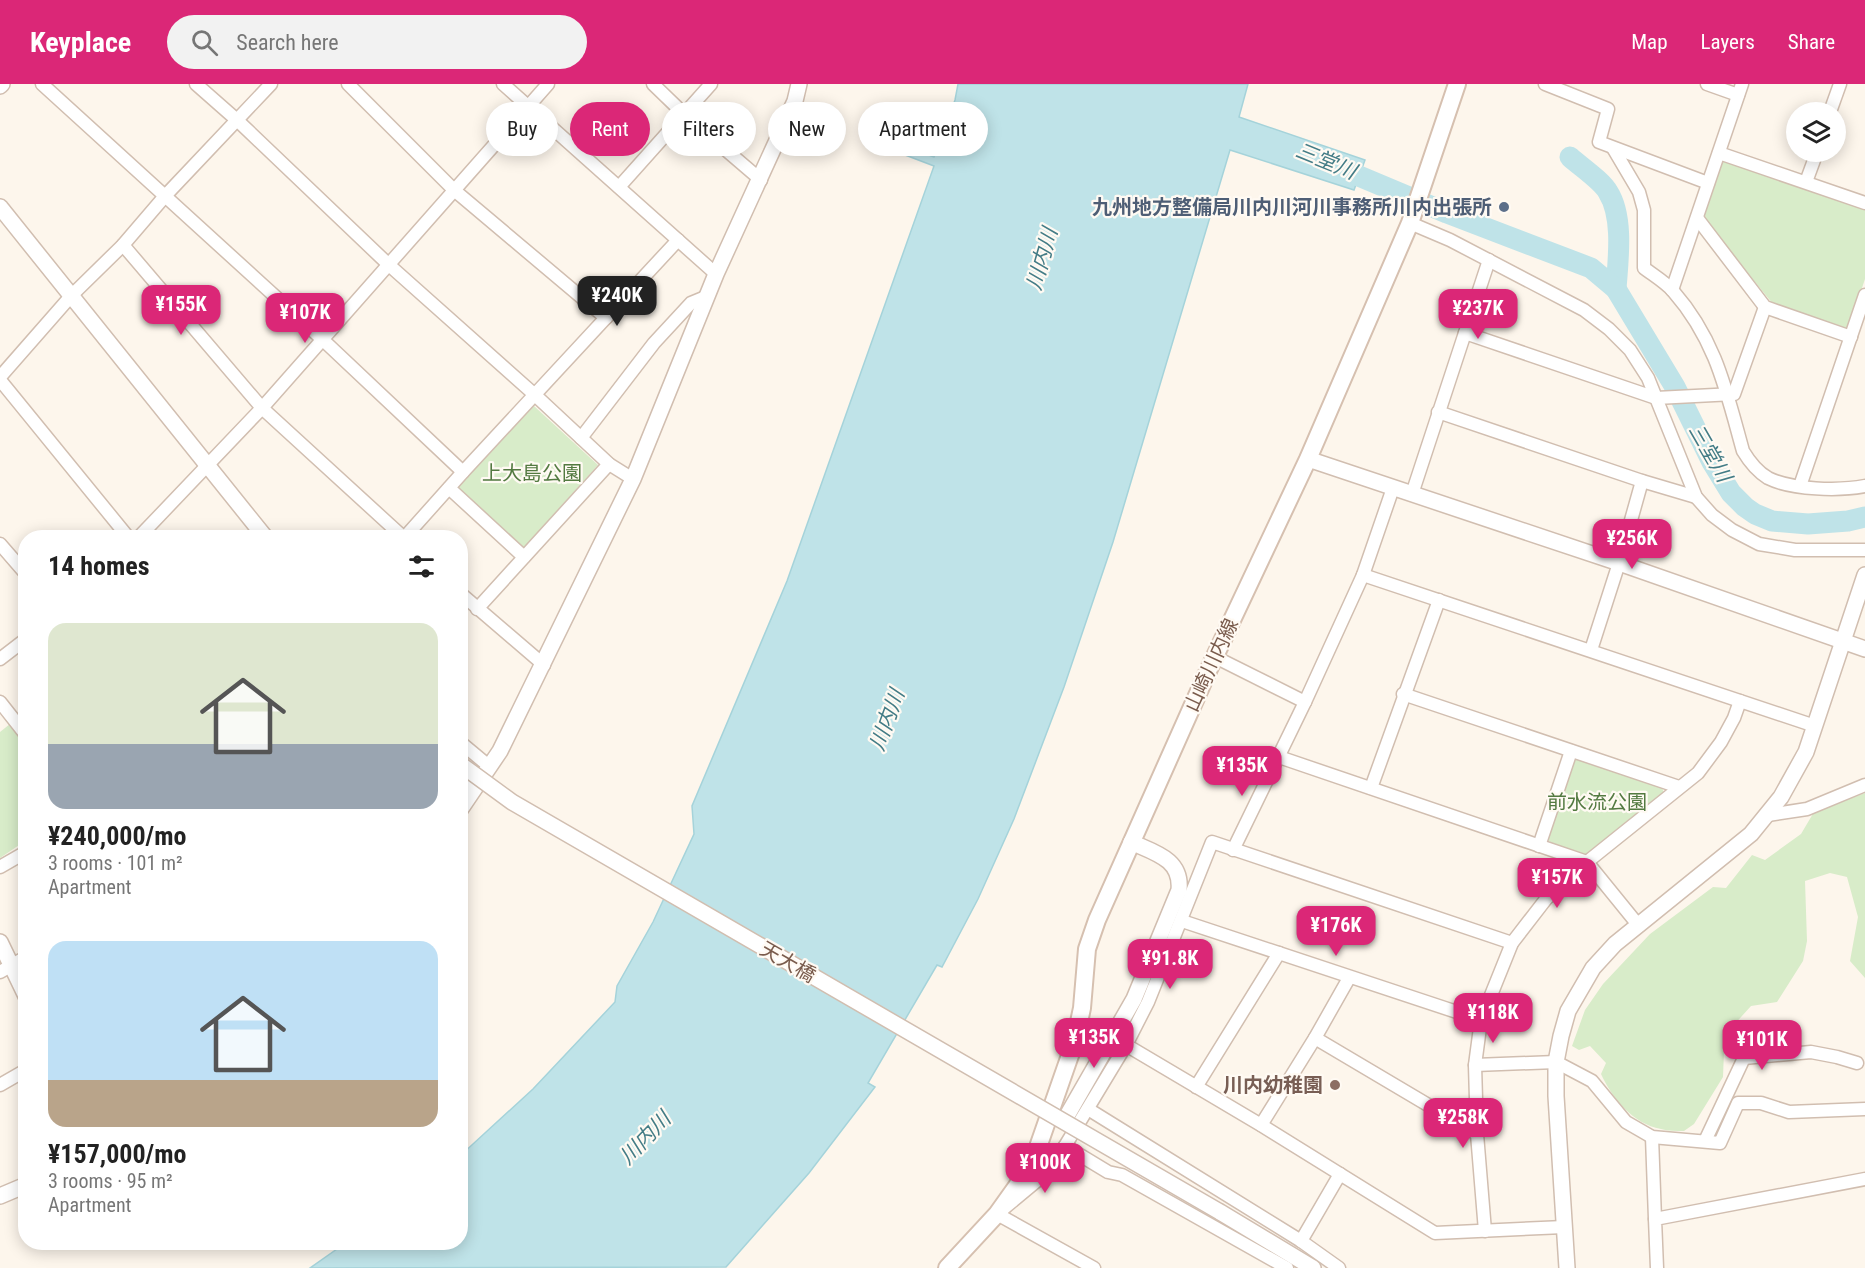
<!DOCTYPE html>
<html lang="en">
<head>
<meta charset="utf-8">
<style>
  body { margin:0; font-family:"Roboto Condensed","Noto Sans JP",sans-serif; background:#f2f2f2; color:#222; height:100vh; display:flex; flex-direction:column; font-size:22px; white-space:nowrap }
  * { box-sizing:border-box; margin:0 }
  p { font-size:20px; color:#767676 }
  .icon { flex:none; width:33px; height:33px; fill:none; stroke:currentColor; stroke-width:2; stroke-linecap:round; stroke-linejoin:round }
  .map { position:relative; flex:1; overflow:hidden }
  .side { position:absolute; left:18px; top:446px; width:450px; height:720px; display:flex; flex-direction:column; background:#fff; border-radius:24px; box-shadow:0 3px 15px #0003 }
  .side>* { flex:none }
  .top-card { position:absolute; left:486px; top:18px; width:570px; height:54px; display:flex; gap:12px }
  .fabs { position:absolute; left:1786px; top:18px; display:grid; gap:12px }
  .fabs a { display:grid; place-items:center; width:60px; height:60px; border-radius:50%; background:#fff; box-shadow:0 3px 15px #0003; font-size:30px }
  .price { position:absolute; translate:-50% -51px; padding:0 14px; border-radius:12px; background:#db2777; color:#fff; font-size:20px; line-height:39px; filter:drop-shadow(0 2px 3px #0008) }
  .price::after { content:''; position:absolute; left:50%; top:36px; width:18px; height:14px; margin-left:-9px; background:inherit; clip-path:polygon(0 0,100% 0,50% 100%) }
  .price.current { background:#222; color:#fff }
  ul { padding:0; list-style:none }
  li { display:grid; align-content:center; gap:12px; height:318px; padding:0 30px }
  li span { display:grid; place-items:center; height:186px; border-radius:18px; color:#555 }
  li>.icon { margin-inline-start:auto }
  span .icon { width:108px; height:108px; fill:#fffc; stroke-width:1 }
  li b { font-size:26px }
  h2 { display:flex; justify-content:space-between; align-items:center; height:72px; padding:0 30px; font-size:26px }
  .chip { padding:0 21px; border-radius:27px; background:#fff; box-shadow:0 3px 15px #0003; font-size:21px; line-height:54px }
  .chip.current { background:#db2777; color:#fff }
  header { display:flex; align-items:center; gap:36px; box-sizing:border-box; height:84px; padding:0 30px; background:#db2777; color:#fff }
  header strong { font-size:28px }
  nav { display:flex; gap:33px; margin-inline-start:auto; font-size:21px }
  .search { width:420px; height:54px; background:#f2f2f2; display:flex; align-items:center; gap:15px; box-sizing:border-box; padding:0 21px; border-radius:33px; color:#767676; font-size:22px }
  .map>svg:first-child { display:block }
</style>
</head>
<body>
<header>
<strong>Keyplace</strong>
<div class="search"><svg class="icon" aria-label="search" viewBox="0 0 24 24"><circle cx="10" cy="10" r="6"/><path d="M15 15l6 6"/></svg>Search here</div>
<nav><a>Map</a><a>Layers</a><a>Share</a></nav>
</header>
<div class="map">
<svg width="1865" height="1184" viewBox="0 0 1865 1184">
  <rect width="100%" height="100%" fill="#fdf6ec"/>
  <!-- green -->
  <g fill="#d8ecc9">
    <path d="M 1722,76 L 1865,124 L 1865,195 L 1849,243 L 1842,245 L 1773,220 L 1705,137 L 1703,129 Z"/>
    <path d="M 534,322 L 598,381 L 523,465 L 456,405 Z"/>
    <path d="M 10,640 L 25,660 L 25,757 L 0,774 L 0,648 Z"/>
    <path d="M 1578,674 L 1662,703 L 1664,710 L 1590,770 C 1577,773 1553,764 1546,753 L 1573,677 Z"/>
    <path d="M 1865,709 L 1865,894 L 1850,877 L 1858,833 L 1847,793 L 1830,789 L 1805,797 L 1807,857 L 1803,877 L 1777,918 L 1751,922 L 1732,943 L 1724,967 L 1723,993 L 1694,1040 L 1684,1047 C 1676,1047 1668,1047 1661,1045 C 1633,1040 1612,1014 1601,990 L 1606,979 L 1590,962 L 1579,966 L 1572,962 L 1585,926 L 1603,900 L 1650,850 L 1713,803 L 1726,804 L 1752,771 L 1765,776 L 1801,750 L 1814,728 Z"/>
  </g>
  <!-- water -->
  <path fill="#bfe3e8" stroke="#a5d3da" stroke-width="1.5" d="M 958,0 L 1248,0 L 1239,33 L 1365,76 L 1354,106 L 1230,66 L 1113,458 L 1064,603 L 1014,735 L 978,815 L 942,883 L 937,881 L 868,999 L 875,1003 L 809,1089 L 726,1183 L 310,1184 L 347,1158 L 460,1158 L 461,1071 L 533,1005 L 615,918 L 617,902 L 653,838 L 694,750 L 692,722 L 787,497 L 934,82 L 866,56 L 870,49 L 934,73 L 955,16 Z"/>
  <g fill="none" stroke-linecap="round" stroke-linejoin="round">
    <!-- river -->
    <g stroke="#bfe3e8" stroke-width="21">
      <path d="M 1570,73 C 1581,83 1602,97 1608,108 C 1624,133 1618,177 1616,205"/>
      <path d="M 1335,82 L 1447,129 L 1591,184 L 1616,205 L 1675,303 L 1712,378 L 1731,409 L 1745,423 L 1755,430 L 1772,437 L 1808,440 L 1848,437 L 1865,433"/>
    </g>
    <!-- minor casing -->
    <g stroke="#d1beb0" stroke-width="15">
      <g id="minor">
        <path d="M 42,0 L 322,255 L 463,388"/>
        <path d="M 196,0 L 238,37 L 389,181 L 535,311 L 609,380 L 633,395"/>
        <path d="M 348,0 L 454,106 L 606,234"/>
        <path d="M 503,0 L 716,190"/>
        <path d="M 653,0 L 684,30 L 761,96"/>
        <path d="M 1545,0 L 1608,25 L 1599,58 L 1708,99"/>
        <path d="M 1707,0 L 1738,11"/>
        <path d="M 1830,28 L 1840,0"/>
        <path d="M 1613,64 L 1639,108 L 1644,126 L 1644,184 C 1653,191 1665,198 1673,207 C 1716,256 1726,306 1743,367 C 1749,377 1758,388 1768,394 C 1792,406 1839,407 1865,402"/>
        <path d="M 1719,69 L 1865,119"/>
        <path d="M 1806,98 L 1817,68"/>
        <path d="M 619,103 L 711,0"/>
        <path d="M 1697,134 L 1765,223 L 1851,253"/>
        <path d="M 1410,139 L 1450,156 L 1584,226 L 1609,245 L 1630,266 L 1648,294 L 1696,413 L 1712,431 L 1732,446 L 1759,460 L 1795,466 L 1865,466"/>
        <path d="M 123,161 L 262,324 L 403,453"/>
        <path d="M 1672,206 L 1742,0"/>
        <path d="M 1465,249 L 1656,314 L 1734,310 L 1765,223"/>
        <path d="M 0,293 L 71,212 L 123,161 L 165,112 L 271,0"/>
        <path d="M 0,296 L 128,453"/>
        <path d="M 1438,328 L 1642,397 L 1696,413"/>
        <path d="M 581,354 L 654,259 L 691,219 L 708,212"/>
        <path d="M 1800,402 L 1865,211"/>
        <path d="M 449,404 L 524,473"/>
        <path d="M 1412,410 L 1489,176"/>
        <path d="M 139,453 L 262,324 L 548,0"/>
        <path d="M 405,453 L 463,388 L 678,156"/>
        <path d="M 0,460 L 26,490"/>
        <path d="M 1363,491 L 1815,642"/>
        <path d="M 460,509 L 544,581"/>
        <path d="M 477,525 L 609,380"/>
        <path d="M 1591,566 L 1619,479 L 1642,397"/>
        <path d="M 1215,573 L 1305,618"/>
        <path d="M 0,575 L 26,555"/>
        <path d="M 1403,610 L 1679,703"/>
        <path d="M 0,618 L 26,651"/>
        <path d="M 460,658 L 490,683"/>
        <path d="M 1279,673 L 1587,778 L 1639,842"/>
        <path d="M 460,697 L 473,707"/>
        <path d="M 1371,704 L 1439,516"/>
        <path d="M 1768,731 L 1807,725 L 1865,701"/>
        <path d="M 1539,762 L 1571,667"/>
        <path d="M 1233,766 L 1305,618 L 1363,491 L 1393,404"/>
        <path d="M 0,783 L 26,768"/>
        <path d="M 1182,837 L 1481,936"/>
        <path d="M 0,888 L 26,873"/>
        <path d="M 1315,954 L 1477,1050"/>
        <path d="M 1126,961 L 1261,1041 L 1435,1149 L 1564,1143"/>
        <path d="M 1475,981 L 1556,978 L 1592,997 L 1626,1038 L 1652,1053 L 1720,1059 L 1738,1019 L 1761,1019 L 1789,1028 L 1865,1025"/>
        <path d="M 0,1001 L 26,986"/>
        <path d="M 1196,1003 L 1279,869"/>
        <path d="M 1088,1025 L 1301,1157 L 1339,1184"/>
        <path d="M 1261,1041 L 1315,954 L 1349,894"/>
        <path d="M 1652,1053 L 1655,1135"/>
        <path d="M 1705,1057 L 1744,974 L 1811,968 L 1837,973 L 1857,979"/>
        <path d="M 1065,1062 L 1038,1096 L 997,1130 L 1094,1184"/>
        <path d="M 1485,1147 L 1477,1050 L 1475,981 L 1481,936 L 1512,859 L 1546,815 L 1587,778 L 1698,689 L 1721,658 L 1734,634 L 1740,617"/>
        <path d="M 1301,1157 L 1340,1090"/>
        <path d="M 1287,1184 L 1122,1091 L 1108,1088 L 1065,1062 L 1126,961 L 1148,918 L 1212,758 L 1512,859"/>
        <path d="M 1657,1184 L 1655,1135 L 1865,1095"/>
      </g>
    </g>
    <!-- tertiary casing -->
    <g stroke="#d1beb0" stroke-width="18">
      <g id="tertiary">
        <path d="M 0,2 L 2,0"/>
        <path d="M 0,123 L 265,453"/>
        <path d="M 1308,375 L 1619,479 L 1865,565"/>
        <path d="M 460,726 L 500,667 L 633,395 L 716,190 L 795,17 L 799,0"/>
        <path d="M 0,858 L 26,912"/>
        <path d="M 1064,1037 L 1134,915 L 1179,806 C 1182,775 1155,769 1131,758"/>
        <path d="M 0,1112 L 26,1101"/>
        <path d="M 1220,1128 L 1313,1184"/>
        <path d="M 1567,1184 L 1556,1012 L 1556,978 L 1561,952 L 1568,927 L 1593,884 L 1615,860 L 1751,750 L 1781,713 L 1806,668 L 1865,491"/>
      </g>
    </g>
    <!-- secondary casing -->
    <g stroke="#d6c0b0" stroke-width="20">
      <path id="secondary" d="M 947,1184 L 997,1130 L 1017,1102 L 1037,1066 L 1075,957 L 1082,924 L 1087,865 L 1097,836 L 1208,587 L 1308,375 L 1410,139 L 1457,0"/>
    </g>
    <!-- minor -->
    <use href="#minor" stroke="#fff" stroke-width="12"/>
    <!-- tertiary -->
    <use href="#tertiary" stroke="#fff" stroke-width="15"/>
    <!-- secondary -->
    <use href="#secondary" stroke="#fff" stroke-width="16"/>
    <!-- tertiary-bridge casing -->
    <g stroke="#d1beb0" stroke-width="18" stroke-linecap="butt">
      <path id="tertiary-bridge" d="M 460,680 L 512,718 L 1220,1128"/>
    </g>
    <!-- tertiary-bridge -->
    <use href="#tertiary-bridge" stroke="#fff" stroke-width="15"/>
  </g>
  <!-- markers -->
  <circle fill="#5c6f8a" stroke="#fffaf3" stroke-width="2" cx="1504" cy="123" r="6"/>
  <circle fill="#8d6e63" stroke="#fffaf3" stroke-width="2" cx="1335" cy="1001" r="6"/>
  <g text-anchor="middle" stroke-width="4.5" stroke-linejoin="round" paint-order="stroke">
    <!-- service labels -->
    <g font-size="20" font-weight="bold" fill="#4e5e75" stroke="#fffaf3" text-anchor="end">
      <text x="1492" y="130">九州地方整備局川内川河川事務所川内出張所</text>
    </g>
    <!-- park labels -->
    <g font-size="20" fill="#537a41" stroke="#fffaf3">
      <text x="532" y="396">上大島公園</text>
      <text x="1597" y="725">前水流公園</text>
    </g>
    <!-- street labels -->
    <g font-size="20" fill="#7a5c4d" stroke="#fffaf3">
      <text transform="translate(1211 581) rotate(-65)" y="7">山崎川内線</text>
      <text transform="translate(788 878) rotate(30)" y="7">天大橋</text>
    </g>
    <!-- education labels -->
    <g font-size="20" font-weight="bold" fill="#785e54" stroke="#fffaf3" text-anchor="end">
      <text x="1323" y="1008">川内幼稚園</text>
    </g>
    <!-- water labels -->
    <g font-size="21" font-style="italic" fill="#437c86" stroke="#fffaf3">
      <text transform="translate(1326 77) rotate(22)" y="7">三堂川</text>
      <text transform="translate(1042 175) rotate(-74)" y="7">川内川</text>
      <text transform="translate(1710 369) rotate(60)" y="7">三堂川</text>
      <text transform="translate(887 636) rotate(-70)" y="7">川内川</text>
      <text transform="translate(645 1054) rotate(-46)" y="7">川内川</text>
    </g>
  </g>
</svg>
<div class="fabs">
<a><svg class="icon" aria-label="layers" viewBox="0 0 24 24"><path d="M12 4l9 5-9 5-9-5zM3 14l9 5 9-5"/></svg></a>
</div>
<b class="price current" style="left:617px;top:243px">¥240K</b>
<b class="price" style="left:181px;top:252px">¥155K</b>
<b class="price" style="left:1478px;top:256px">¥237K</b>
<b class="price" style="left:305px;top:260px">¥107K</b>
<b class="price" style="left:1632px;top:486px">¥256K</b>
<b class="price" style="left:1242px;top:713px">¥135K</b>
<b class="price" style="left:1557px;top:825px">¥157K</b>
<b class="price" style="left:1336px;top:873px">¥176K</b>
<b class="price" style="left:1170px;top:906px">¥91.8K</b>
<b class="price" style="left:1493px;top:960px">¥118K</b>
<b class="price" style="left:1094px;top:985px">¥135K</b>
<b class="price" style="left:1762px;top:987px">¥101K</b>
<b class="price" style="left:1463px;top:1065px">¥258K</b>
<b class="price" style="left:1045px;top:1110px">¥100K</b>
<div class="top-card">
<a class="chip">Buy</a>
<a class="chip current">Rent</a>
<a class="chip">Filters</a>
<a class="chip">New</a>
<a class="chip">Apartment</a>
</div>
<section class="side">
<h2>14 homes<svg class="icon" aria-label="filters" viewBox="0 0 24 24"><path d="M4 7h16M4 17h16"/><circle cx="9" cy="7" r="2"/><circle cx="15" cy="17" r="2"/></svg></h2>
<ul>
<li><span style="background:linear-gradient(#dfe7d0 65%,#9aa5b1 0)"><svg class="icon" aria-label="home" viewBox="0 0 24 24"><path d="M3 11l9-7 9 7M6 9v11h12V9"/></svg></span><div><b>¥240,000/mo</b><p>3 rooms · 101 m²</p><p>Apartment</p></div></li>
<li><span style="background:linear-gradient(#bfe0f5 75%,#b9a48a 0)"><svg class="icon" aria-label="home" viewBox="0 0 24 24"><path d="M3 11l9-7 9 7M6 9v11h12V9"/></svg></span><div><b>¥157,000/mo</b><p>3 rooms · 95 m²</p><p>Apartment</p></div></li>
</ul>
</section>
</div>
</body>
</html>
